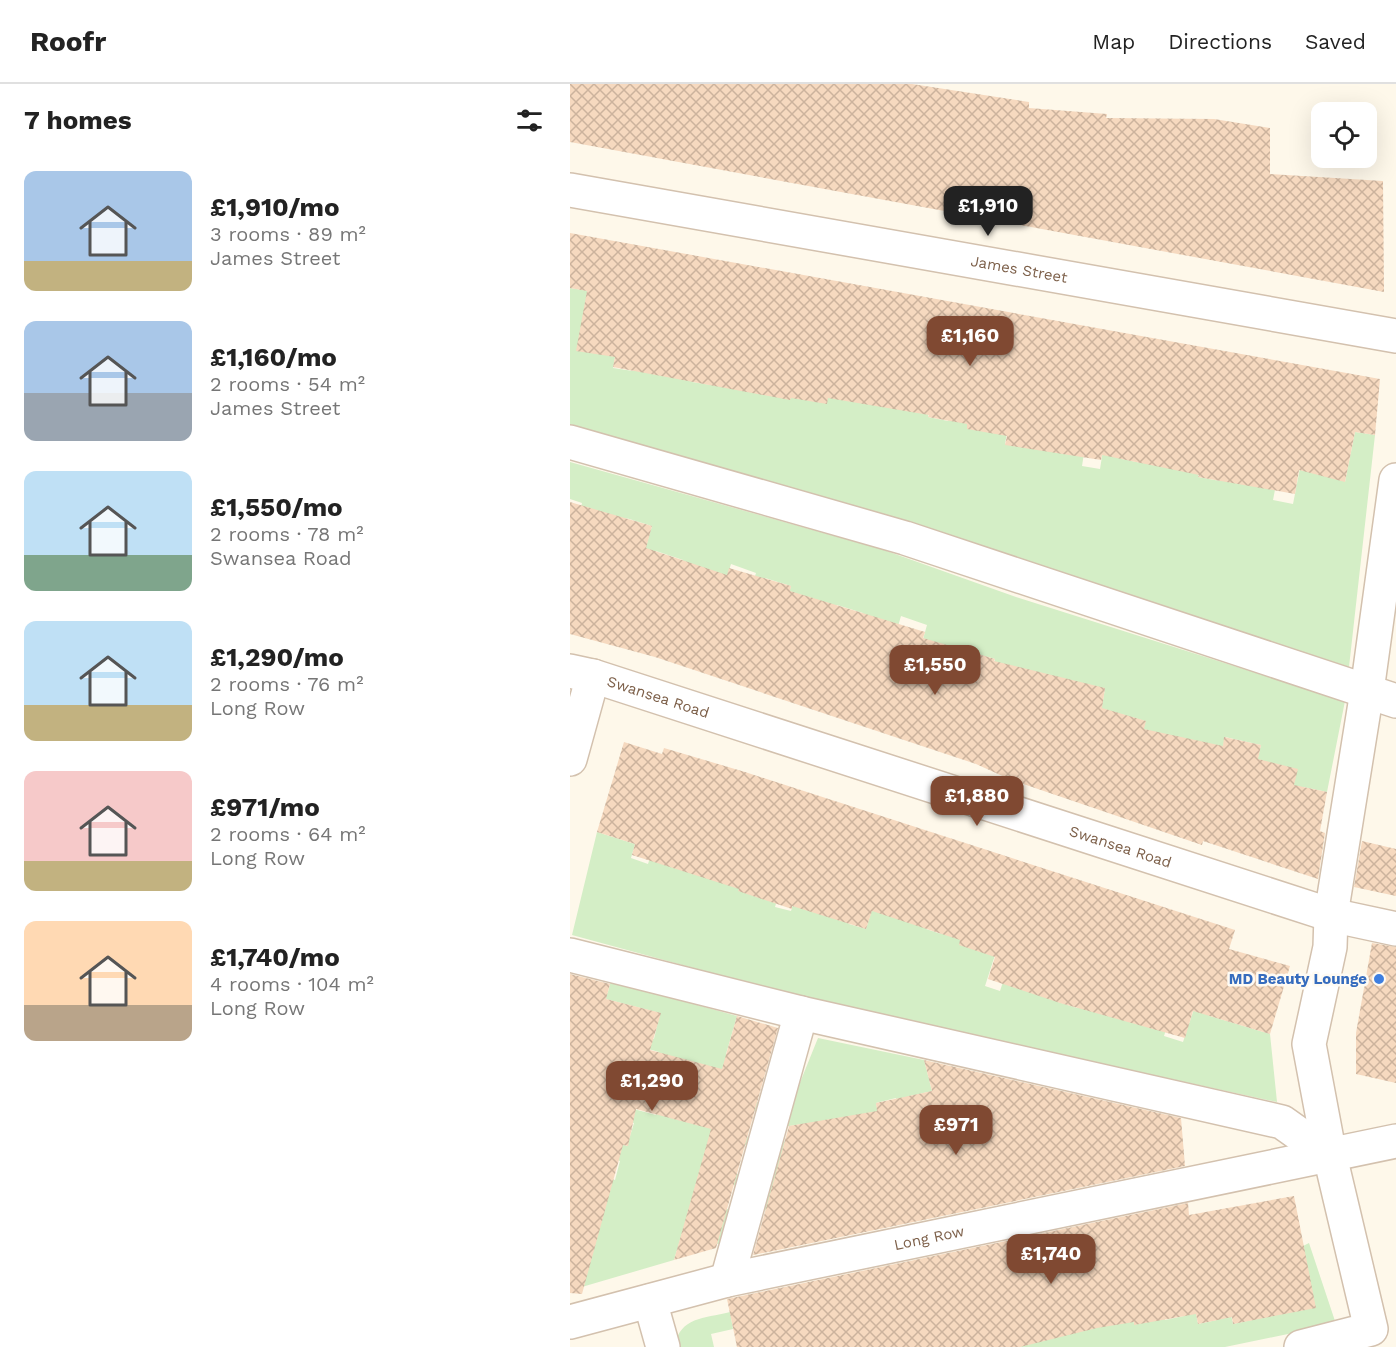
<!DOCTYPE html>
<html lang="en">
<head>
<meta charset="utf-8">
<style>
  body { margin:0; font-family:"Work Sans",sans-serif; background:#f6f6f6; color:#222; height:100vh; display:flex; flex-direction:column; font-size:22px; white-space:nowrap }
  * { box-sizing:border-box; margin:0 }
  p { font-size:20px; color:#767676 }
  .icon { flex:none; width:33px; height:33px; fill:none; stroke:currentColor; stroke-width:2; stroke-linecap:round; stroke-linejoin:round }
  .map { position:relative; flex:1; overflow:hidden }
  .side { display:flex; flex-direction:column; background:#fff; width:570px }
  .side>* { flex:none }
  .tools { position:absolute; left:741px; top:18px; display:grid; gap:12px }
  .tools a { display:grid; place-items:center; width:66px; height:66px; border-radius:12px; background:#fff; box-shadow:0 6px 24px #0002; font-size:30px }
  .price { position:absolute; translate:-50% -51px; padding:0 14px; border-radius:12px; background:#804932; color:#fff; font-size:20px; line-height:39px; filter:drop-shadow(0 2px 3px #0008) }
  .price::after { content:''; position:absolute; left:50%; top:36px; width:18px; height:14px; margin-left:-9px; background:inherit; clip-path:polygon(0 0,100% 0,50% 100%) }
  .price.active { background:#222; color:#fff }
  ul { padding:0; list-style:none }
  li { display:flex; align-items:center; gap:18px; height:150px; padding:0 24px }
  li span { display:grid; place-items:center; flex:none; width:168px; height:120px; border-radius:12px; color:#555 }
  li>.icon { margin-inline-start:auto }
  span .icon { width:72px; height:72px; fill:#fffc; stroke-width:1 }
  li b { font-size:26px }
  h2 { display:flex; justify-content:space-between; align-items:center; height:72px; padding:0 24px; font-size:26px }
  header { display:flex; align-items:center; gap:36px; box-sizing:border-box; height:84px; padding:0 30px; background:#fff; border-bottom:2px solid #e0e0e0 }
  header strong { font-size:28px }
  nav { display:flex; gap:33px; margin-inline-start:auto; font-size:21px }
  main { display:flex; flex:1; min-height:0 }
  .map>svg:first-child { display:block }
</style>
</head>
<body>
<header>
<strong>Roofr</strong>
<nav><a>Map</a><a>Directions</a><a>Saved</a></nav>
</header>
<main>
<section class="side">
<h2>7 homes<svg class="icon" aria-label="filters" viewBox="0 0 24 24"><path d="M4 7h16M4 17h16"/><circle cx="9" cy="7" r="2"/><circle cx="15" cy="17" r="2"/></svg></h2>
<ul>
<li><span style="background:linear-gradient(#a9c7e8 75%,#c2b280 0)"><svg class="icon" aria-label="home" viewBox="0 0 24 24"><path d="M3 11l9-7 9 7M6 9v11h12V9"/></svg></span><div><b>£1,910/mo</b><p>3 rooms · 89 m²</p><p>James Street</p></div></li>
<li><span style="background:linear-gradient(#a9c7e8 60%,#9aa5b1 0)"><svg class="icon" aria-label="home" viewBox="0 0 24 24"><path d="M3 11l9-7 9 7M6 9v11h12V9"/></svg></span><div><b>£1,160/mo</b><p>2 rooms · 54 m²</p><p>James Street</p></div></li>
<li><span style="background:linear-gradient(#bfe0f5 70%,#7fa58c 0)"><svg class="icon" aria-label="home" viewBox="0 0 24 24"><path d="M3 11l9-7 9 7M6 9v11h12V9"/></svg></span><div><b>£1,550/mo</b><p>2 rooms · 78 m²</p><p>Swansea Road</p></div></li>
<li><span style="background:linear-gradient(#bfe0f5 70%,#c2b280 0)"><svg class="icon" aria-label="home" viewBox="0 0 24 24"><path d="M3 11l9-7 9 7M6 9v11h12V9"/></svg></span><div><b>£1,290/mo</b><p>2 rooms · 76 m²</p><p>Long Row</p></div></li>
<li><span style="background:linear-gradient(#f6c9c9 75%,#c2b280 0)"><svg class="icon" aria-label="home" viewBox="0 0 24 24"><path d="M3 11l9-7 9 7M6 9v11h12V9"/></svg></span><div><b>£971/mo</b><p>2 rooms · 64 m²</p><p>Long Row</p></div></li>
<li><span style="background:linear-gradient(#ffd9b3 70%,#b9a48a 0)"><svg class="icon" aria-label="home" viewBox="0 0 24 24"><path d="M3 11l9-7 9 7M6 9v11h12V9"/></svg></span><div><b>£1,740/mo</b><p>4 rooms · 104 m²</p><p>Long Row</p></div></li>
</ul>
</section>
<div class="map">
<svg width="826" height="1263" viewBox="0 0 826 1263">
  <defs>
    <pattern id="building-cross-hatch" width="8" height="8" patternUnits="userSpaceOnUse" patternTransform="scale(1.5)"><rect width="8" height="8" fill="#f6d9bf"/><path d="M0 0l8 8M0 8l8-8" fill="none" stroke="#ccb39d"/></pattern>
  </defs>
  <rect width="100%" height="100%" fill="#fef8ea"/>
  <!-- garden -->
  <g fill="#d4eec6">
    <path d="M 0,204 L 56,213 L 43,284 L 63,287 L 76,217 L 122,298 L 141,301 L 154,231 L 220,316 L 232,248 L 369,273 L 358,333 L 378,337 L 408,279 L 397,344 L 417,348 L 448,285 L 435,360 L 525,299 L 512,382 L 530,385 L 543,303 L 552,375 L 571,379 L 641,320 L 628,393 L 650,397 L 719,334 L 703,416 L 723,420 L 739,338 L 775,398 L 785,348 L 805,351 L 779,583 L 337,439 L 0,340 Z"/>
    <path d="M 0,378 L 311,465 L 446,513 L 775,617 L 757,708 L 734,703 L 727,738 L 677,721 L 691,661 L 655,653 L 643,714 L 567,686 L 575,637 L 551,630 L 523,672 L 535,605 L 503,598 L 412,634 L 425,575 L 397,567 L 339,605 L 357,541 L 331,532 L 312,597 L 293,529 L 267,521 L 202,564 L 221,502 L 195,494 L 166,552 L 186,489 L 161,480 L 142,543 L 98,526 L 113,476 L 86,467 L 60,517 L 82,442 L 56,434 L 34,511 L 0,465 L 12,419 L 0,415 Z"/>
    <path d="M 95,726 L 223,764 L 205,823 L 221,827 L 239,769 L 279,840 L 296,845 L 312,794 L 356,845 L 371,850 L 381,818 L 437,834 L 415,902 L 430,907 L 452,840 L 488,918 L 507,924 L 526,863 L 613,888 L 594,952 L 613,958 L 634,895 L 640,932 L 700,950 L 707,1018 L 256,920 L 2,851 L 27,748 L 65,760 L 61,774 L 78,780 Z"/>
    <path d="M 41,897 L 167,932 L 156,970 L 179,977 L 170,1013 L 194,1020 L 192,1029 L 146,1016 L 139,1042 L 184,1055 L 183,1063 L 141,1052 L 134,1080 L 174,1092 L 171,1103 L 128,1092 L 122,1115 L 165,1127 L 155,1162 L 112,1149 L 104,1176 L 5,1205 L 0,1084 L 45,1096 L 50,1077 L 0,1063 L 0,1047 L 57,1062 L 64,1039 L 8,1023 L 11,1011 L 86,1031 L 92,1009 L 84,988 L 89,968 L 35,953 L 37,943 L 84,955 L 90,929 L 36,915 Z"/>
    <path d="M 248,954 L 354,976 L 362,1007 L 340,1012 L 339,1071 L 326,1014 L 306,1019 L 317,1073 L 240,1039 L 212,1043 L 228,1140 L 200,1145 L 193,1116 L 212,1043 Z"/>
    <path d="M 739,1159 L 766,1240 L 655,1263 L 436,1263 L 557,1204 L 564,1240 L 587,1198 L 595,1236 L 614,1232 L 604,1194 L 618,1191 L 628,1240 L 647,1236 L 637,1187 L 651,1184 L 663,1240 L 682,1236 L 733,1162 Z"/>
    <path d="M 160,1228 L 163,1245 L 141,1250 L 144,1263 L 104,1263 C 111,1232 133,1235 160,1228 Z"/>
  </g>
  <!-- building -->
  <g fill="url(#building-cross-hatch)">
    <path d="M 0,0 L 342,0 L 459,18 L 459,24 L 537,30 L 536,34 L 644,35 L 700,44 L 700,90 L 813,97 L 814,208 L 0,58 Z"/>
    <path d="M 0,149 L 810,295 L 805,351 L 785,348 L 775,398 L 729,386 L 725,410 L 628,393 L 629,391 L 532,371 L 531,376 L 435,361 L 437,352 L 397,345 L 397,340 L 358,333 L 359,331 L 258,314 L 257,320 L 221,314 L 220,316 L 43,283 L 45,273 L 6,267 L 17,207 L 0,204 Z"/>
    <path d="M 0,418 L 82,442 L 76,464 L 157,491 L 159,484 L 221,502 L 220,507 L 355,548 L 353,554 L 425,575 L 424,577 L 535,604 L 532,624 L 576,637 L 574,645 L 653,662 L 654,653 L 691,661 L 688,675 L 728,685 L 724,701 L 757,708 L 750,747 L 755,749 L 748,795 L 633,757 L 632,761 L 439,695 L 406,680 L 85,573 L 0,550 Z"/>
    <path d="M 54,658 L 92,670 L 94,664 L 175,688 L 665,846 L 659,865 L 720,882 L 700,950 L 623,927 L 615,954 L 490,919 L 418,895 L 425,873 L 389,861 L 390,856 L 302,827 L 296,845 L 222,822 L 222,825 L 168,807 L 169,805 L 62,771 L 65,760 L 27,748 Z"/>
    <path d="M 792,757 L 826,765 L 826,812 L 784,803 Z"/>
    <path d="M 802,859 L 826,863 L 826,999 L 786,990 L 786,949 Z"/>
    <path d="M 0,890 L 40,900 L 36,915 L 91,929 L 80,966 L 152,985 L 167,932 L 208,944 L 146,1164 L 104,1176 L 141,1045 L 66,1025 L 58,1062 L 53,1061 L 12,1210 L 0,1209 Z"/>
    <path d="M 354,976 L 611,1034 L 615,1082 L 183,1171 L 219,1042 L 307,1027 L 306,1019 L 362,1007 Z"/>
    <path d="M 724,1112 L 746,1224 L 663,1240 L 662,1233 L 628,1240 L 626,1230 L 564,1241 L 564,1238 L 527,1244 L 450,1263 L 167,1263 L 157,1215 L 618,1119 L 619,1131 Z"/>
  </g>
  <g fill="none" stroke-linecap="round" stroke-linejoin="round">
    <!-- minor casing -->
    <g stroke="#d3c1ae" stroke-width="36">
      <g id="minor">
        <path id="s1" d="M 0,106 L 826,252"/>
        <path d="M 0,358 L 335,454 L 826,617"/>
        <path id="s2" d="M 0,587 L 23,592 L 761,831 L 826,845"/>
        <path d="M 0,675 L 23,592"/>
        <path d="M 0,871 L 231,929 L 712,1038 L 760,1072"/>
        <path d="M 157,1196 L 231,929"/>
        <path d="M 80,1217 L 93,1263"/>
        <path id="s3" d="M 0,1238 L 157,1196 L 826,1057"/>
        <path d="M 731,1263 L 801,1245 L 760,1072 L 739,960 L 760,863 L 761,831 L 797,607 L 826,396"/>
      </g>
    </g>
    <!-- minor -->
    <use href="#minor" stroke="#fff" stroke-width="33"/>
  </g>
  <!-- markers -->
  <circle fill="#3f7fe0" stroke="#fffbf3" stroke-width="2" cx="809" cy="895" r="6"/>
  <g text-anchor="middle" stroke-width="5" stroke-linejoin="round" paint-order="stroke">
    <!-- street labels -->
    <g font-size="15" fill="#7d604a" stroke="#fffbf3">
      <text dy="5" stroke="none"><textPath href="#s1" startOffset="456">James Street</textPath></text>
      <text dy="5" stroke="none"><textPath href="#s2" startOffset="92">Swansea Road</textPath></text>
      <text dy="5" stroke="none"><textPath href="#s2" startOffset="578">Swansea Road</textPath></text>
      <text dy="5" stroke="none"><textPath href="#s3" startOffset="369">Long Row</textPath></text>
    </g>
    <!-- shop labels -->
    <g font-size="15" font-weight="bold" fill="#366cbe" stroke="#fffbf3" text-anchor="end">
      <text x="797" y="900">MD Beauty Lounge</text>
    </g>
  </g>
</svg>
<div class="tools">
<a><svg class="icon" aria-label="locate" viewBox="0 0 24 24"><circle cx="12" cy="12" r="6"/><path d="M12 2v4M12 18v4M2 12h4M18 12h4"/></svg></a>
</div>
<b class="price active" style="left:418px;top:153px">£1,910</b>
<b class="price" style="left:400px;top:283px">£1,160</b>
<b class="price" style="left:365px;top:612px">£1,550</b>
<b class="price" style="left:407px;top:743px">£1,880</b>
<b class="price" style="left:82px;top:1028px">£1,290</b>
<b class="price" style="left:386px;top:1072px">£971</b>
<b class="price" style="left:481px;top:1201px">£1,740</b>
</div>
</main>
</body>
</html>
